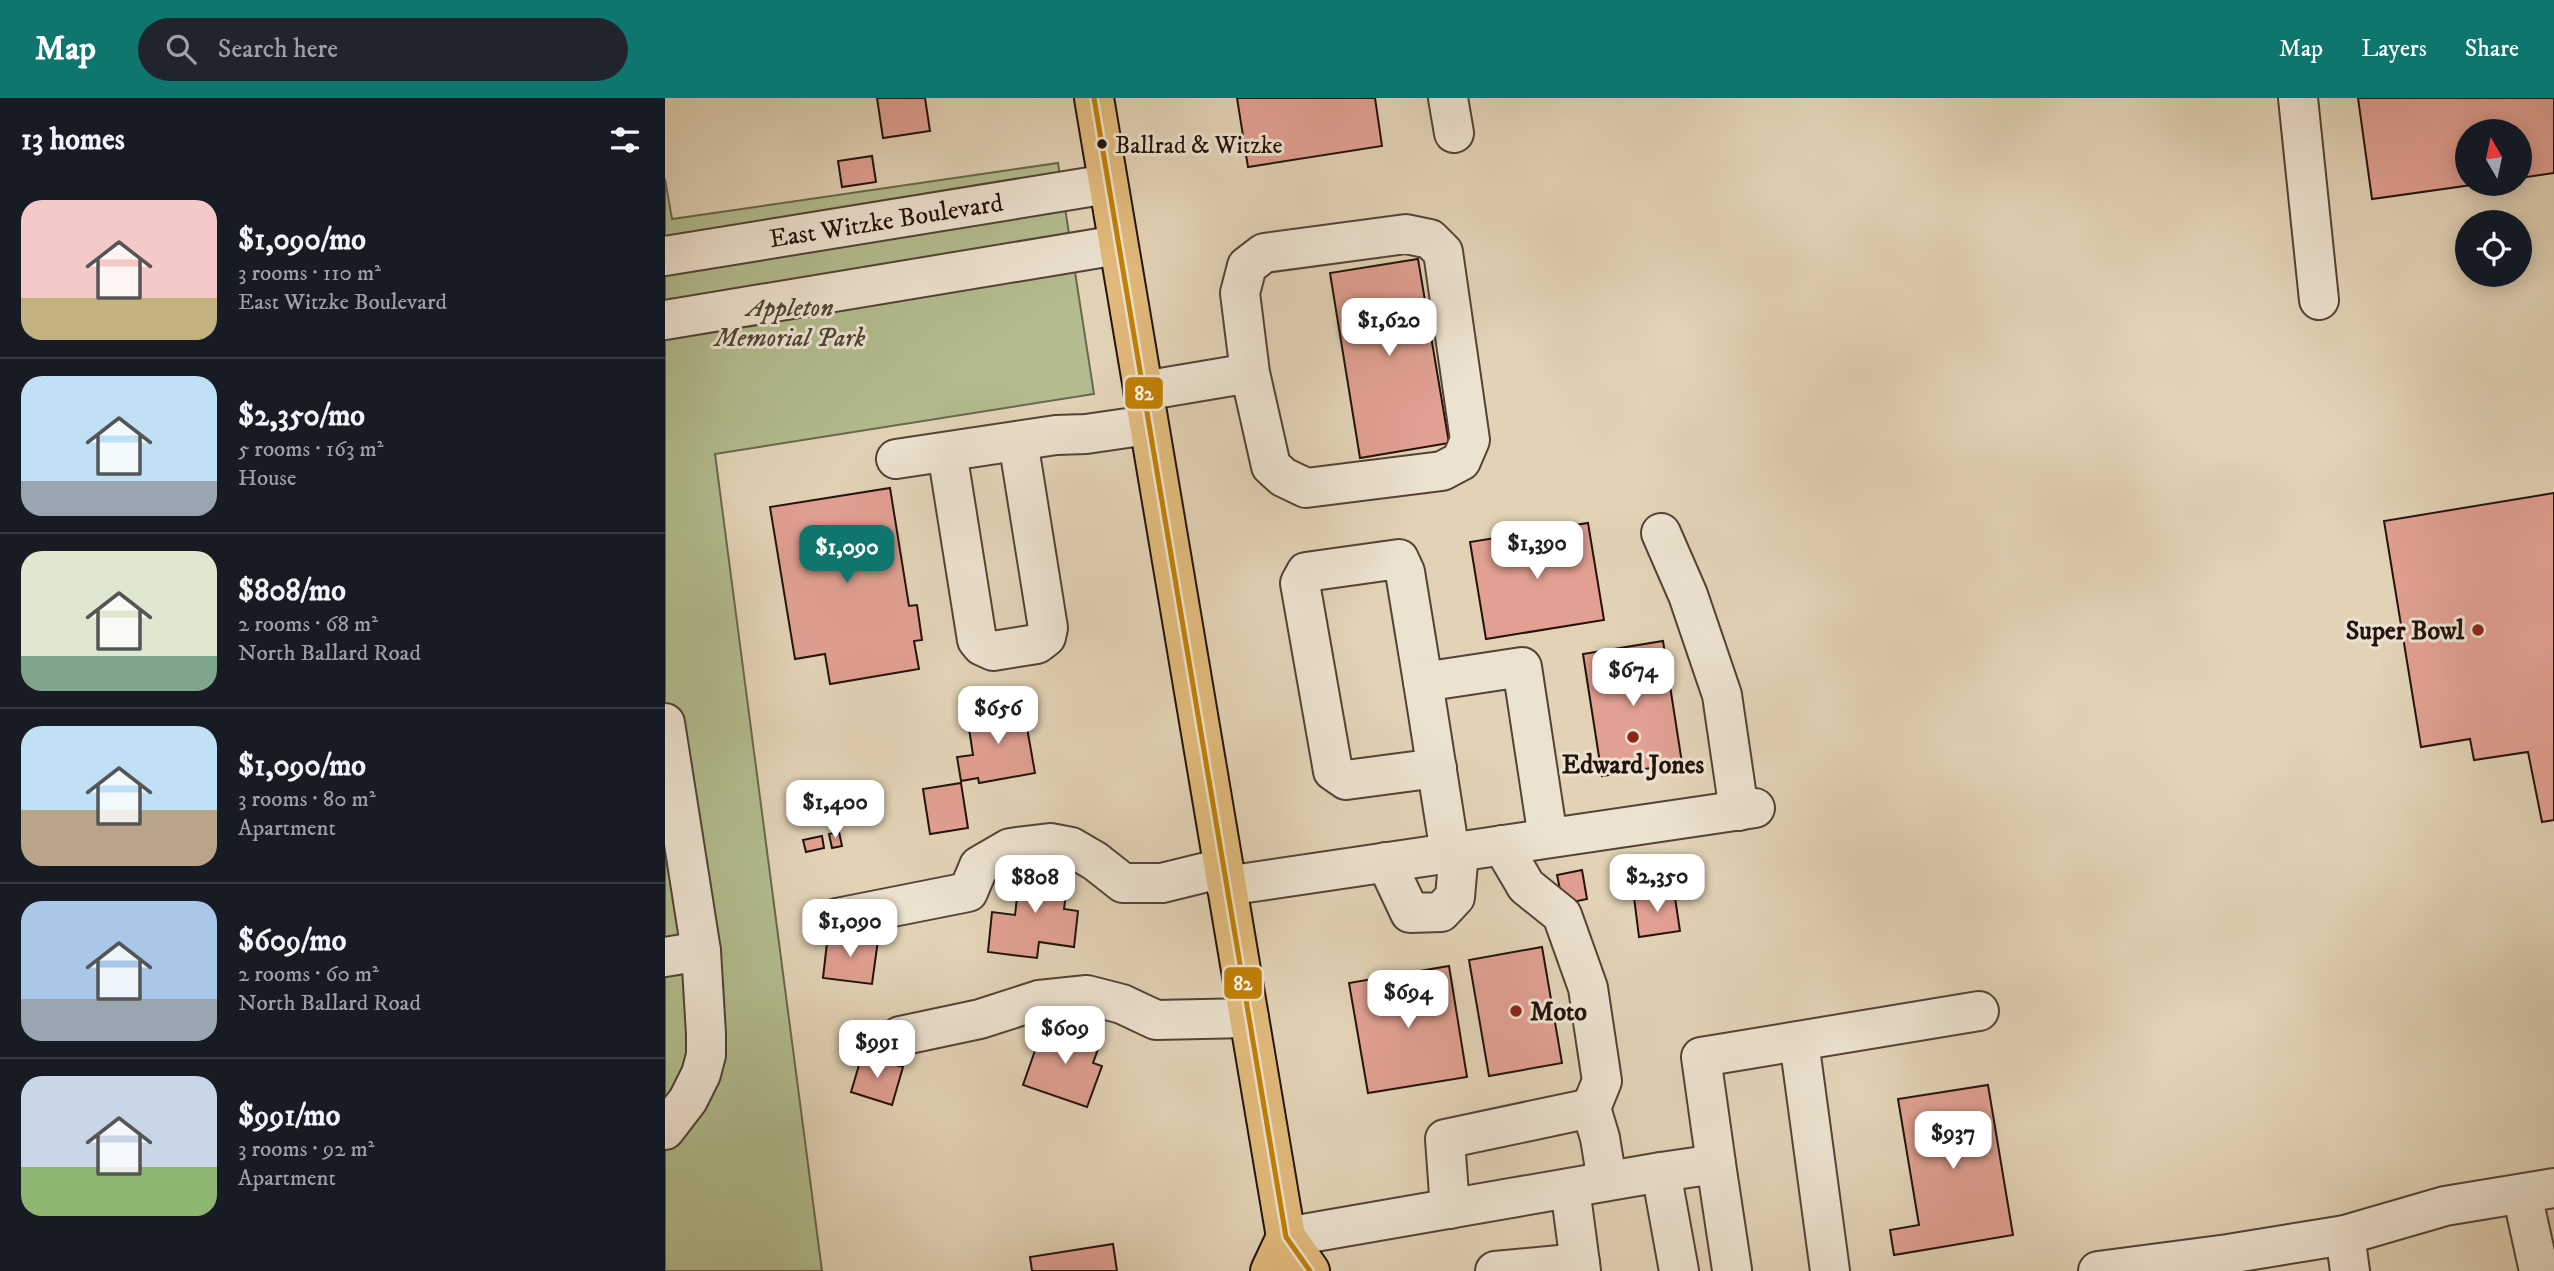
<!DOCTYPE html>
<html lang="en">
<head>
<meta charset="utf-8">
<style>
  body { margin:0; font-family:"IM FELL DW Pica",serif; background:#20242c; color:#f1f3f6; height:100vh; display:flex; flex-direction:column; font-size:26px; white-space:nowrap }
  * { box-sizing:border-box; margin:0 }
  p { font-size:23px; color:#9ea1a6 }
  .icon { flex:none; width:38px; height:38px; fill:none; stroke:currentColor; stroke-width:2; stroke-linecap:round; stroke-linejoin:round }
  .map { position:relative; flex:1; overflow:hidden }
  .drawer { display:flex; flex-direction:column; background:#171b24; width:665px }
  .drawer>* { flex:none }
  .needle { width:46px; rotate:351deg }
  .fabs { position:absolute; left:1790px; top:21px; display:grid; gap:14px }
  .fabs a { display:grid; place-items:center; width:77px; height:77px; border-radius:50%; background:#171b24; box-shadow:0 4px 18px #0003; font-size:35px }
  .price { position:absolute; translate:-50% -60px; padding:0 16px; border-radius:14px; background:#fff; color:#222; font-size:23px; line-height:46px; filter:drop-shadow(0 2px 4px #0008) }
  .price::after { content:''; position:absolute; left:50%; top:42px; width:21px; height:16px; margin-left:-10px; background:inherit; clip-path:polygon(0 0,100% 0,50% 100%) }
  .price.on { background:#0f766e; color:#fff }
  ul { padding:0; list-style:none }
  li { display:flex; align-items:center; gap:21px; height:175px; padding:0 21px }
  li+li { border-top:2px solid #363941 }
  li span { display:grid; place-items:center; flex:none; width:196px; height:140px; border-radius:21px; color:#555 }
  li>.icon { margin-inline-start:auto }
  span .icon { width:84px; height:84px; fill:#fffc; stroke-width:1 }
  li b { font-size:30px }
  h2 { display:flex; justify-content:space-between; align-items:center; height:84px; padding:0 21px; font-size:30px }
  header { display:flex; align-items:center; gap:42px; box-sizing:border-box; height:98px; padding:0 35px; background:#0f766e; color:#fff }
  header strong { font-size:33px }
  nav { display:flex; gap:38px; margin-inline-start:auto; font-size:24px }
  .search { width:490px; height:63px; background:#20242c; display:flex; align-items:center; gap:18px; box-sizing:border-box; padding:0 24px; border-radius:38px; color:#9ea1a6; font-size:26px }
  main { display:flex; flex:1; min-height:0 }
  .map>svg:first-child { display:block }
</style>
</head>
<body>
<header>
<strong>Map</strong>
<div class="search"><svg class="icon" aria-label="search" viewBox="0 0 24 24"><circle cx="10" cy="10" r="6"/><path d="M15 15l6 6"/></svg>Search here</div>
<nav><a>Map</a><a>Layers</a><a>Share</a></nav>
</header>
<main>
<section class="drawer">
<h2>13 homes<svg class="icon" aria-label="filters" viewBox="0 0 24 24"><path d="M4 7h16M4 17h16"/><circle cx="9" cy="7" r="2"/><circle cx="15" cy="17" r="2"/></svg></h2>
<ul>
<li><span style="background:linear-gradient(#f6c9c9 70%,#c2b280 0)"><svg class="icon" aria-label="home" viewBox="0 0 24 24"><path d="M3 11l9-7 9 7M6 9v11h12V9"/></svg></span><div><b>$1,090/mo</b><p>3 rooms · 110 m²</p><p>East Witzke Boulevard</p></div></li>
<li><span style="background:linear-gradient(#bfe0f5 75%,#9aa5b1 0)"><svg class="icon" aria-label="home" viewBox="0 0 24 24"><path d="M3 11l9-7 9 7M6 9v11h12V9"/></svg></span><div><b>$2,350/mo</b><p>5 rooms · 163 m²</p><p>House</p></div></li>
<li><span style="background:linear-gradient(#dfe7d0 75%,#7fa58c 0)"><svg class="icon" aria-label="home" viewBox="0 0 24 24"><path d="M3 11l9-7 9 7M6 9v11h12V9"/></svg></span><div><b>$808/mo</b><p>2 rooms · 68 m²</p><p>North Ballard Road</p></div></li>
<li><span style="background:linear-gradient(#bfe0f5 60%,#b9a48a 0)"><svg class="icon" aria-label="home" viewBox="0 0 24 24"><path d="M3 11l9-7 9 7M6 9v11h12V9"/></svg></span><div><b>$1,090/mo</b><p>3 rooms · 80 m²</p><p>Apartment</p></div></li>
<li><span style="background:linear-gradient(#a9c7e8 70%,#9aa5b1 0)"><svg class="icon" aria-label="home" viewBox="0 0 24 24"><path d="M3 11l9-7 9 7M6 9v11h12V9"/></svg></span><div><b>$609/mo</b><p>2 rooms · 60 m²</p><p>North Ballard Road</p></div></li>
<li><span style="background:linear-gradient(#c9d6e8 65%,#8fb573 0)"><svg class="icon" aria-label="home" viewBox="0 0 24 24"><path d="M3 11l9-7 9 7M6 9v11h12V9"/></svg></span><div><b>$991/mo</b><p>3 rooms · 92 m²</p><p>Apartment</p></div></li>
</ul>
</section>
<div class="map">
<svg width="1889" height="1173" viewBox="0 0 1889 1173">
  <rect width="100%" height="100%" fill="#e2d3b6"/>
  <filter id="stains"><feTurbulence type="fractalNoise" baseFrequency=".00286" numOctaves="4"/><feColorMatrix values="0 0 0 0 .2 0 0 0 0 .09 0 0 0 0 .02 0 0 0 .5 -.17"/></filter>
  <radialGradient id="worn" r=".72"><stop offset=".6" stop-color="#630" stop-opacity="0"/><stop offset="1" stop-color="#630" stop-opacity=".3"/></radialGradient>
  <!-- green -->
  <path fill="#b2bc8e" stroke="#6a684d" stroke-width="2" d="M 393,65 L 429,296 L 50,356 L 157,1173 L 0,1173 L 0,81 L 7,121 Z"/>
  <!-- building -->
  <g fill="#e1a092" stroke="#23130c" stroke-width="2">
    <path d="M 212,0 L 260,0 L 265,33 L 218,40 Z"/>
    <path d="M 572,0 L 710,0 L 717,48 L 583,69 Z"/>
    <path d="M 1693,0 L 1889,0 L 1889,75 L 1855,80 L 1855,33 L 1802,33 L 1802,86 L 1814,86 L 1707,101 Z"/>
    <path d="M 207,58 L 211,84 L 177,89 L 173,63 Z"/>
    <path d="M 753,161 L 784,345 L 695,360 L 665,175 Z"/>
    <path d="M 225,390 L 244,508 L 252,507 L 257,542 L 249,543 L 254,571 L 165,586 L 160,556 L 130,561 L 105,409 Z"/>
    <path d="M 1889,395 L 1889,722 L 1877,724 L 1863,654 L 1809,662 L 1805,641 L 1756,649 L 1719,423 Z"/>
    <path d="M 923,425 L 939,522 L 821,541 L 805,444 Z"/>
    <path d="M 998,543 L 1017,665 L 937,678 L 918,556 Z"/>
    <path d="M 358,607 L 370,675 L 314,685 L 313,680 L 296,683 L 292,659 L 308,657 L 302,617 Z"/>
    <path d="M 296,685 L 303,730 L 265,736 L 258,691 Z"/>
    <path d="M 174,734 L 177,748 L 167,750 L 164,736 Z"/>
    <path d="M 157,738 L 159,750 L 141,754 L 138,742 Z"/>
    <path d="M 388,762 L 388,770 L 394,771 L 393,788 L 402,789 L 399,811 L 413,813 L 409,849 L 374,844 L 372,860 L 323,854 L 327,814 L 350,817 L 356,765 Z"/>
    <path d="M 917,772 L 922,801 L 898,806 L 892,777 Z"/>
    <path d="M 1009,793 L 1015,833 L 974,839 L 969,799 Z"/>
    <path d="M 163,836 L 213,842 L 207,886 L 158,880 Z"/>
    <path d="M 877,849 L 897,965 L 824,978 L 804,862 Z"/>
    <path d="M 784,868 L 802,979 L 703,995 L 684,885 Z"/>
    <path d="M 385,925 L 436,943 L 428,965 L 437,968 L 422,1009 L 358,987 L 373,944 L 378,946 Z"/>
    <path d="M 197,957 L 238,969 L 227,1007 L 186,994 Z"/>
    <path d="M 1323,987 L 1348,1137 L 1229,1157 L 1225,1132 L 1254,1127 L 1233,1001 Z"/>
    <path d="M 448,1146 L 452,1173 L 367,1173 L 365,1159 Z"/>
  </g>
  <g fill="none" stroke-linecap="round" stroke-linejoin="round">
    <!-- minor casing -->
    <g stroke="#534336" stroke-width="42">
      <g id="minor">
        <path d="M 783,0 L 789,35"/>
        <path d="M 1633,0 L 1654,202"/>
        <path d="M 0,158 L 443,86"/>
        <path d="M 0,222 L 453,147"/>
        <path d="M 478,293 L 585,275 L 575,195 L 582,168 L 599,155 L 741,136 L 765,141 L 778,154 L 805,342 L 796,363 L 777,373 L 641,390 L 618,379 L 606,368 L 585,275"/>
        <path d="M 282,354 L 312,542 L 317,548 L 328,553 L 372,546 L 381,539 L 383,530 L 353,343"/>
        <path d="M 231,361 L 391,337 L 421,336 L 483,327"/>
        <path d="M 996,435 L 1023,497 L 1057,597 L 1074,713"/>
        <path d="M 758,584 L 740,474 L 734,461 L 641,474 L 635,485 L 668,673 L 681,682 L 772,670"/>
        <path d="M 0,625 L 36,853 L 41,936 L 41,957 L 36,976 L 23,1002 L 0,1032"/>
        <path d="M 837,747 L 861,788 L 897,817 L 923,890 L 937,983 L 926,1010"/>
        <path d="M 785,755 L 758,584 L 857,569 L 883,740"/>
        <path d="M 721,764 L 745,815 L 776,814 L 790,799 L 794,753"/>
        <path d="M 561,788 L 1090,710"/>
        <path d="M 172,820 L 303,794 L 314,768 L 345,750 L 385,745 L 406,749 L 430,763 L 458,785 L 497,785 L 558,770"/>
        <path d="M 0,859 L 36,853"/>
        <path d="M 235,938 L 315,921 L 374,902 L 422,897 L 457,906 L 491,922 L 584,920"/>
        <path d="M 1134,943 L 1165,1173"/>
        <path d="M 1051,1066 L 1067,1172"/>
        <path d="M 996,1074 L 1051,1066 L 1036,959 L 1314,913"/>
        <path d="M 905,1090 L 916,1173"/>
        <path d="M 1857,1096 L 1874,1173"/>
        <path d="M 785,1111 L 780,1041 L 926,1010 L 935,1040 L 942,1083"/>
        <path d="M 1680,1137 L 1685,1173"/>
        <path d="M 621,1139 L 996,1074 L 1014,1173"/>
        <path d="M 830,1173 L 915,1165"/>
        <path d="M 1433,1173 L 1563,1156 L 1680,1137 L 1780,1108 L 1889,1090"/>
      </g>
    </g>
    <!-- major casing -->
    <g stroke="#23130c" stroke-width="42">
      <g id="major">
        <path d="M 429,0 L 621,1139 L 645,1173"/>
        <path d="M 605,1173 L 621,1139"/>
      </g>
    </g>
    <!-- minor -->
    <use href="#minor" stroke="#ece2d0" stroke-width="38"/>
    <!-- major -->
    <use href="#major" stroke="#e1ba7b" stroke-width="38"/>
    <!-- bus-1 casing -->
    <g stroke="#ece2d0" stroke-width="10">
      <path id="bus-1" d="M 429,0 L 621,1139 L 645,1173"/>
    </g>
    <!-- bus-1 -->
    <use href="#bus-1" stroke="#c28103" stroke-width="5"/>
  </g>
  <!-- markers -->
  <circle fill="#23130c" stroke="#ece2d0" stroke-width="2.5" cx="437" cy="46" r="6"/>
  <g fill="#8f2418" stroke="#ece2d0" stroke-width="2.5">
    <circle cx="1813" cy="532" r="7"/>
    <circle cx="968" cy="639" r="7"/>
    <circle cx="851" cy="913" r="7"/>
  </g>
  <g text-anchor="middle" stroke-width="6" stroke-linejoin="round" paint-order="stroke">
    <!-- bus labels -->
    <g font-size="24" fill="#23130c" stroke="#ece2d0" text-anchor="start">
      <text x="450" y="55">Ballrad &amp; Witzke</text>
    </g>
    <!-- street labels -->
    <g font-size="26" fill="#23130c" stroke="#ece2d0">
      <text transform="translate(221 122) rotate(-9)" y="9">East Witzke Boulevard</text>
    </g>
    <!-- park labels -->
    <g font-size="26" font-style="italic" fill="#4e4633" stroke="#ece2d0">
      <text x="125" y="218">Appleton<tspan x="125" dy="30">Memorial Park</tspan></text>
    </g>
    <!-- poi labels -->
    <g font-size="26" font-weight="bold" fill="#23130c" stroke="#ece2d0" text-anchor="end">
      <text x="1799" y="541">Super Bowl</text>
      <text x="968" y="675" text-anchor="middle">Edward Jones</text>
      <text x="865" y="922" text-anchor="start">Moto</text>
    </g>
  </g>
  <g stroke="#ece2d0" stroke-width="2.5">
    <rect x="459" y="278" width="40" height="34" rx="7" fill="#c28103"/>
    <rect x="558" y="868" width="40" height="34" rx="7" fill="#c28103"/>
  </g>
  <g font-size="19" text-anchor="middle" font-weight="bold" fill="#fff">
    <text x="479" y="302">82</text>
    <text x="578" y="892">82</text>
  </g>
  <rect width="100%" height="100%" filter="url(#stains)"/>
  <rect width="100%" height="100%" fill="url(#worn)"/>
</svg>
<div class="fabs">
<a><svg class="needle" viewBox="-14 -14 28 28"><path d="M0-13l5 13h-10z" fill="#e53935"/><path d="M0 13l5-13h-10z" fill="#9ea1a6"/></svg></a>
<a><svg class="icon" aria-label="locate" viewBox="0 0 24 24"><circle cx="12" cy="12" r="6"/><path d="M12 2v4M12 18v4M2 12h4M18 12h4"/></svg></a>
</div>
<b class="price" style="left:724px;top:260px">$1,620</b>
<b class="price" style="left:872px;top:483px">$1,390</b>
<b class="price on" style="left:182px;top:487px">$1,090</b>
<b class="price" style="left:968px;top:610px">$674</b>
<b class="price" style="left:333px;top:648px">$656</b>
<b class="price" style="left:170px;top:742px">$1,400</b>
<b class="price" style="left:992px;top:816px">$2,350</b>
<b class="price" style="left:370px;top:817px">$808</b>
<b class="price" style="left:185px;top:861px">$1,090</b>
<b class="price" style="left:743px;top:932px">$694</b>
<b class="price" style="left:400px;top:968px">$609</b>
<b class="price" style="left:212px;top:982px">$991</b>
<b class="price" style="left:1288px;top:1073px">$937</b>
</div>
</main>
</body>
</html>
